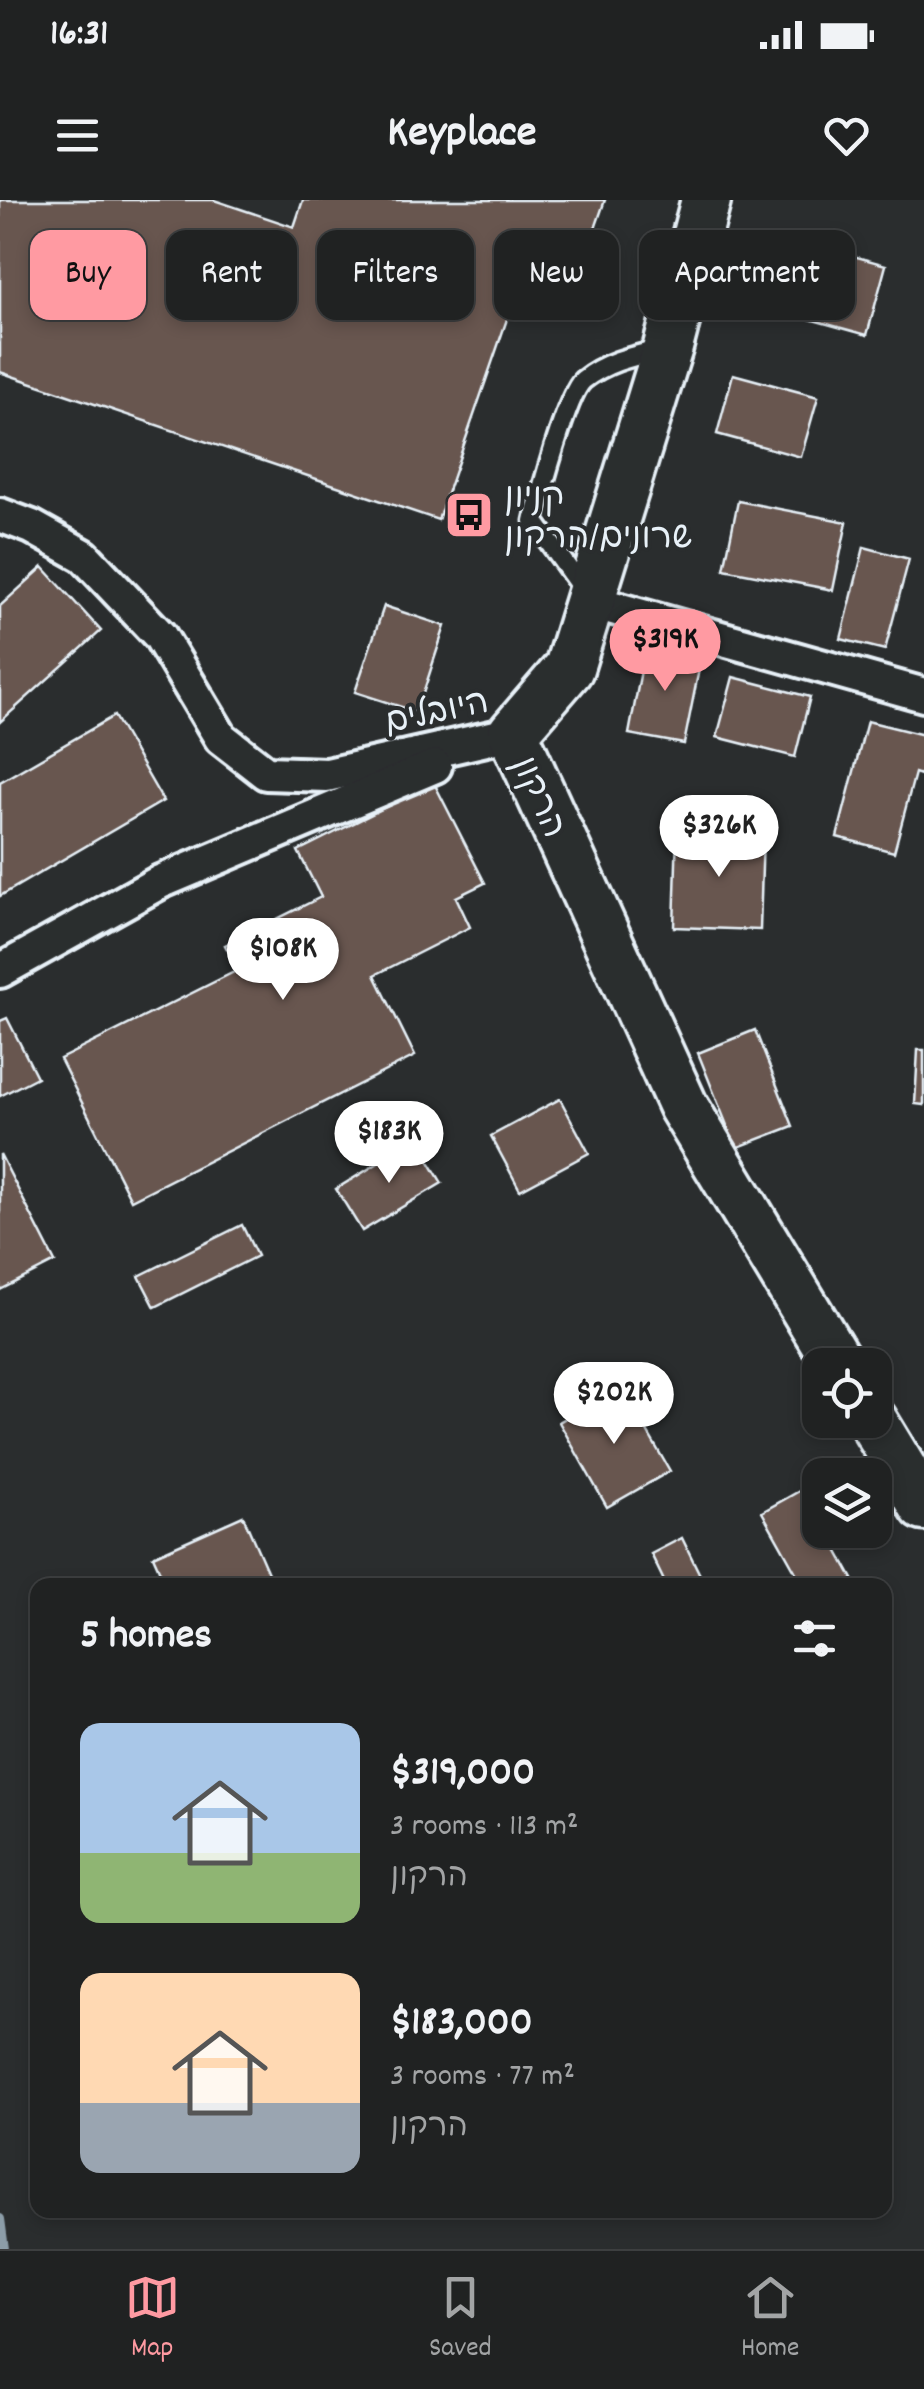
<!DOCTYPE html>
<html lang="en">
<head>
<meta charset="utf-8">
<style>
  body { margin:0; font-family:Dekko,"Playpen Sans Hebrew",sans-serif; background:#2d2f2f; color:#f1f3f6; height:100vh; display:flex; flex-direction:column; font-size:38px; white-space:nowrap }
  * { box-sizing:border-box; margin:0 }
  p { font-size:32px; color:#a2a4a5 }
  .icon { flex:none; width:55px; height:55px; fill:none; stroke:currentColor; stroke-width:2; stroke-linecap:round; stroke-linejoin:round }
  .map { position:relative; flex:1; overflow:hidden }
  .sheet { position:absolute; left:30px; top:1378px; width:862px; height:640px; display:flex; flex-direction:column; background:#202222; border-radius:20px; box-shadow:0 5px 15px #0003,0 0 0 2px #3d3f40 }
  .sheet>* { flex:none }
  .banner { position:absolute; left:30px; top:30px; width:865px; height:90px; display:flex; gap:20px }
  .controls { position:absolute; left:802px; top:1148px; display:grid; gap:20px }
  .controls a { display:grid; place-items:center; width:90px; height:90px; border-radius:20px; background:#202222; box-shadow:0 5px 15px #0003,0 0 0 2px #3d3f40; font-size:50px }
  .price { position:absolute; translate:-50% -85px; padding:0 22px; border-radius:35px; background:#fff; color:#222; font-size:32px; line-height:65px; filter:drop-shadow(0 2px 5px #0008) }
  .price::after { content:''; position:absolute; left:50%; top:60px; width:30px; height:22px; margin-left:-15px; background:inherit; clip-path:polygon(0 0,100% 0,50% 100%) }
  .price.selected { background:#ff9aa2; color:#111 }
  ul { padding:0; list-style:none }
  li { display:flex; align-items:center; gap:30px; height:250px; padding:0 50px }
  li span { display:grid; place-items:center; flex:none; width:280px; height:200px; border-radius:20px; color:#555 }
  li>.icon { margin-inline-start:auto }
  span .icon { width:120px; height:120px; fill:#fffc; stroke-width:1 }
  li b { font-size:42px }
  h2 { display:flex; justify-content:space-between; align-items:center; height:120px; padding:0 50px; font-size:42px }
  .tag { padding:0 35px; border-radius:20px; background:#202222; box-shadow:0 5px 15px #0003,0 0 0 2px #3d3f40; font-size:35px; line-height:90px }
  .tag.selected { background:#ff9aa2; color:#111 }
  .status { display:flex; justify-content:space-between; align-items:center; height:70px; padding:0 50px; background:#202222; direction:ltr }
  .status svg { height:28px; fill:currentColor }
  header { display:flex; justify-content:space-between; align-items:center; height:130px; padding:0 50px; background:#202222; font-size:45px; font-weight:700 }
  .dock { display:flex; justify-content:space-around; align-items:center; height:140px; border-top:2px solid #3d3f40; background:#202222; font-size:28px; color:#a2a4a5 }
  .dock a { display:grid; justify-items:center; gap:5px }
  .dock .selected { color:#ff9aa2 }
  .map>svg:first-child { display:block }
</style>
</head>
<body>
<div class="status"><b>16:31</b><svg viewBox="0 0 49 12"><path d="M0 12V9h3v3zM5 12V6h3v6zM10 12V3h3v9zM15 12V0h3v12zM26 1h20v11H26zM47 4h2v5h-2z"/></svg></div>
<header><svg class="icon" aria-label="menu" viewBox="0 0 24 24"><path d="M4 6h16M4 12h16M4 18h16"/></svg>Keyplace<svg class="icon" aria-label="heart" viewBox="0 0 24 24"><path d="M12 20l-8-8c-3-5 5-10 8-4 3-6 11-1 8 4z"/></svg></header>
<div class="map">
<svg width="924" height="2049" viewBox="0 0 924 2049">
  <rect width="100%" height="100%" fill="#2a2d2e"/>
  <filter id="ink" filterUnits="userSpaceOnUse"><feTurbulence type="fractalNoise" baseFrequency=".01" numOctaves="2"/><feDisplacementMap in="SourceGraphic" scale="20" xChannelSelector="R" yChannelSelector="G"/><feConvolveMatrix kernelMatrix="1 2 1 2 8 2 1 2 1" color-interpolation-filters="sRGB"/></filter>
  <g filter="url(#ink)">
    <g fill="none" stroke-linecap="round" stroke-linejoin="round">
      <!-- stream -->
      <path stroke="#8c9da8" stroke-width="10" d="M 0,2019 L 4,2049"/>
    </g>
    <!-- building -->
    <g fill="#675650" stroke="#e8f1f8" stroke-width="2.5">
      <path d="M 0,0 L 214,0 L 294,27 L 303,0 L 605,0 L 579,75 L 528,58 L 438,320 L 0,172 Z"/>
      <path d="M 788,38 L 886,65 L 867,135 L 769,108 Z"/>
      <path d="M 733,174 L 818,197 L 801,257 L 717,234 Z"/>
      <path d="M 738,301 L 847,322 L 833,390 L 724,369 Z"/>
      <path d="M 864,347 L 909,359 L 885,450 L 841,439 Z"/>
      <path d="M 43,367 L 101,431 L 0,522 L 0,406 Z"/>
      <path d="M 384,406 L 445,426 L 417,512 L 355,492 Z"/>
      <path d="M 646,444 L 702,454 L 684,544 L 629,534 Z"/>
      <path d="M 733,477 L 810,497 L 795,557 L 717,537 Z"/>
      <path d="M 114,516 L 163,601 L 0,696 L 0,582 Z"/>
      <path d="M 867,521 L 924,535 L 924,576 L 915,573 L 894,652 L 837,637 Z"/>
      <path d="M 434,583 L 485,683 L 456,697 L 470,727 L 375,775 L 415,856 L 131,1000 L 60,859 L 238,770 L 225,745 L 321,697 L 298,651 Z"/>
      <path d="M 677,631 L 763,634 L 760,730 L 674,727 Z"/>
      <path d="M 7,818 L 37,877 L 0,896 L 0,821 Z"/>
      <path d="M 755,830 L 793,926 L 736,948 L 698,853 Z"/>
      <path d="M 918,850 L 924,850 L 924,905 L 915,904 Z"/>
      <path d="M 560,899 L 589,953 L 520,990 L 491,936 Z"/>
      <path d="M 416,940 L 442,983 L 362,1031 L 336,989 Z"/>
      <path d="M 0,954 L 55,1062 L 0,1090 Z"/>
      <path d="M 242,1025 L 257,1056 L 155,1107 L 139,1076 Z"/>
      <path d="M 621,1186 L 670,1271 L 607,1307 L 559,1222 Z"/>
      <path d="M 803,1289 L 820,1320 L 820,1330 L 826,1330 L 853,1379 L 841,1385 L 803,1385 L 762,1312 Z"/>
      <path d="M 243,1316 L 271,1380 L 260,1385 L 166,1385 L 153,1356 Z"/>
      <path d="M 682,1338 L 705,1385 L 666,1385 L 651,1354 Z"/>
    </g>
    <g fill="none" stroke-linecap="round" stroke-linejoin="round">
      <!-- lane casing -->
      <g stroke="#e8f1f8" stroke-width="25">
        <path id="lane" d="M 584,391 L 534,321 C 540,295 567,194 583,180 C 607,161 634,156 663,149"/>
      </g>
      <!-- street casing -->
      <g stroke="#e8f1f8" stroke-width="40">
        <g id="street">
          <path d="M 0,315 L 32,327 L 84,356 L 160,436 L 221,538 L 266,573 L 327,575 L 513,533"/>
          <path d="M 592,402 L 924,495"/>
          <path d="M 0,771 L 160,682 L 435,566"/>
        </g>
      </g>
      <!-- secondary casing -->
      <g stroke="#e8f1f8" stroke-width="55">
        <g id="secondary">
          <path d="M 706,0 L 668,147 L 569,468 L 513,533 L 683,906 L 839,1165"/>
          <path d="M 872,1220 L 924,1306"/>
        </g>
      </g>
      <!-- lane -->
      <use href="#lane" stroke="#2a2d2e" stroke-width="18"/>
      <!-- street -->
      <use href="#street" stroke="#2a2d2e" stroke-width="32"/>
      <!-- secondary -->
      <use href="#secondary" stroke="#2a2d2e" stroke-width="48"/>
    </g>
  </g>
  <!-- icons -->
  <defs>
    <g id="bus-square" transform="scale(2.5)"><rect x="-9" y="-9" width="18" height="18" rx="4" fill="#ff9aa2" stroke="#2a2d2e"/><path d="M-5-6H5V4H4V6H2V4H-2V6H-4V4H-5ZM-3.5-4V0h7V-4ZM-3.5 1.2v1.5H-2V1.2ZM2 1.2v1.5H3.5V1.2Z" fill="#111"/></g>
  </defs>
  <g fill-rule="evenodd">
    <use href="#bus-square" x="469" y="315"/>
  </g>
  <g text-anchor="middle" stroke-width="8" stroke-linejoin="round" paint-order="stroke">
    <!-- poi labels -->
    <g font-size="35" fill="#e8f1f8" stroke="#2a2d2e" text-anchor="start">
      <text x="504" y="307">קניון<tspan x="504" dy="40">שרונים/הרקון</tspan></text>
    </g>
    <!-- street labels -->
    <g font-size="35" fill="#e8f1f8" stroke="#2a2d2e">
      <text transform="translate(436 510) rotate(-12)" y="12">היובלים</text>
      <text transform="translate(541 596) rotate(66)" y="12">הרקון</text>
    </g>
  </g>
</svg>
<div class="controls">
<a><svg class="icon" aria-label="locate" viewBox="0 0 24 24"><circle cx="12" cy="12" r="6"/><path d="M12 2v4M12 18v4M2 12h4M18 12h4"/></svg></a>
<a><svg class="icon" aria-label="layers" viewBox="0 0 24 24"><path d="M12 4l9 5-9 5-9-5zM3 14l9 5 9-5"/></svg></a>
</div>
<b class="price selected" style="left:665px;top:494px">$319K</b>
<b class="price" style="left:719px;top:680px">$326K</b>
<b class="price" style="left:283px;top:803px">$108K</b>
<b class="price" style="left:389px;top:986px">$183K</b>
<b class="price" style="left:614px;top:1247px">$202K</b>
<div class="banner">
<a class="tag selected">Buy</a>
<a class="tag">Rent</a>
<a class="tag">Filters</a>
<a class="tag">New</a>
<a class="tag">Apartment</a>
</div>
<section class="sheet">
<h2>5 homes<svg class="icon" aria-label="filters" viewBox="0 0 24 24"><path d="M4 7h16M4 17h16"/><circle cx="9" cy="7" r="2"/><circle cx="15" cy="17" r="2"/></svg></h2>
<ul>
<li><span style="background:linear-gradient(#a9c7e8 65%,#8fb573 0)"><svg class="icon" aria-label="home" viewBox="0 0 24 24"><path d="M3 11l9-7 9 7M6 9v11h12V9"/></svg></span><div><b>$319,000</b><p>3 rooms · 113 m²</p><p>הרקון</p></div></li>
<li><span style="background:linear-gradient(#ffd9b3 65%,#9aa5b1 0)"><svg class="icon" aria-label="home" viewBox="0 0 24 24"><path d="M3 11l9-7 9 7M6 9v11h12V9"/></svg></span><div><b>$183,000</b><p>3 rooms · 77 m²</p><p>הרקון</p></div></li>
</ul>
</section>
</div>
<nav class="dock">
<a class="selected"><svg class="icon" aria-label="map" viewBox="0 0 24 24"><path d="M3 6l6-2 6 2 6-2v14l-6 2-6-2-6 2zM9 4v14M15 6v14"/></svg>Map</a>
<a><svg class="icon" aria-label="saved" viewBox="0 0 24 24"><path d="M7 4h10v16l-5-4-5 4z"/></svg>Saved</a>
<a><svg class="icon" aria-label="home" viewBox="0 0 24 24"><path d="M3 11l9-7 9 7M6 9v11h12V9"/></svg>Home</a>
</nav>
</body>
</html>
